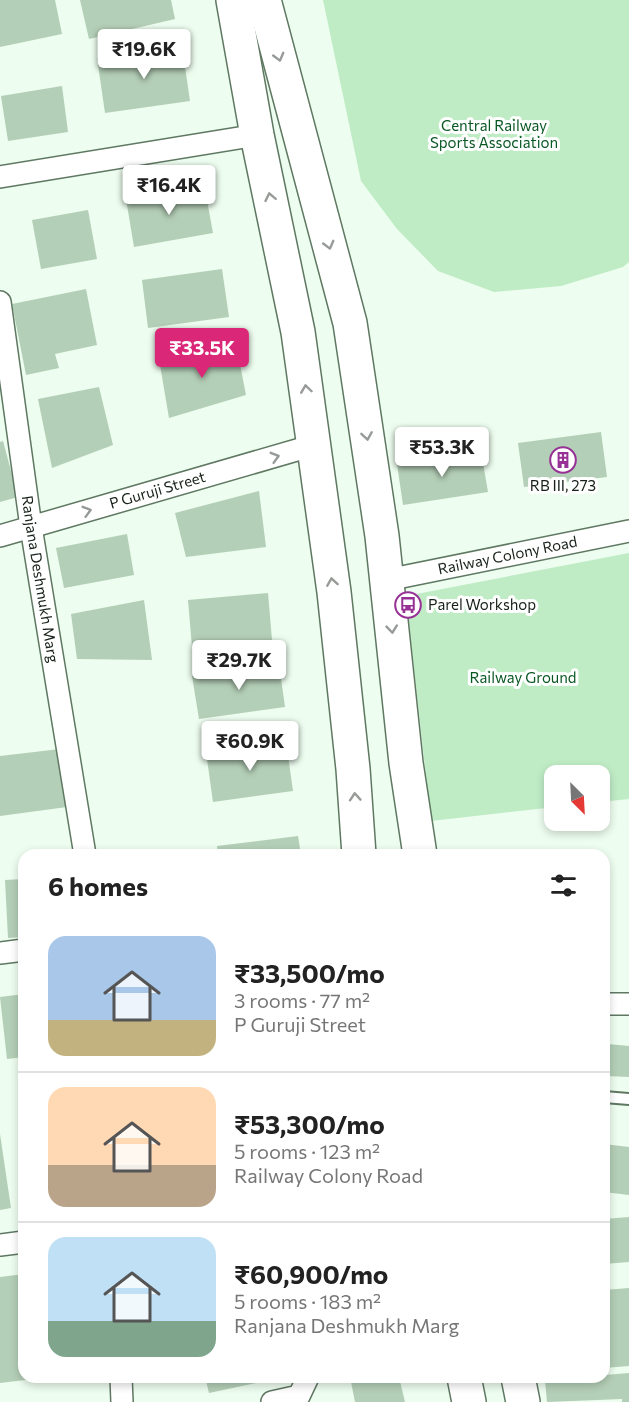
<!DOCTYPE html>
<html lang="en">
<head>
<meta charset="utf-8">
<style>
  body { margin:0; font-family:Commissioner,sans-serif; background:#f6f6f6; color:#222; height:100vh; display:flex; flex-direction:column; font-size:22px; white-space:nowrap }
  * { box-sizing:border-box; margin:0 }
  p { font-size:20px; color:#767676 }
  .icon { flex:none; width:33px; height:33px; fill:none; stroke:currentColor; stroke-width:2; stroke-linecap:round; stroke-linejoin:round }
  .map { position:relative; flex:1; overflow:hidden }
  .drawer { position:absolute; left:18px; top:849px; width:592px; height:534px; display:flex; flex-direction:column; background:#fff; border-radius:18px; box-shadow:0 3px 9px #0003 }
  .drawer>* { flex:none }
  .needle { width:39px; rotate:156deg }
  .controls { position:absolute; left:544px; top:765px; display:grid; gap:12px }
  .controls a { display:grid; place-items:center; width:66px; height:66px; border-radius:12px; background:#fff; box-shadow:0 3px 9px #0003; font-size:30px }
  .price { position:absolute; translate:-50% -51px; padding:0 14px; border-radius:6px; background:#fff; color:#222; font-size:20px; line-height:39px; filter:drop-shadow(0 2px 3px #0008) }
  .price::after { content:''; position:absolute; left:50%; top:36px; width:18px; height:14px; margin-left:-9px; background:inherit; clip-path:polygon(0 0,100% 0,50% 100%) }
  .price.on { background:#db2777; color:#fff }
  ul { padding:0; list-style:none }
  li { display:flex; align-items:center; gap:18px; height:150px; padding:0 30px }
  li+li { border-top:2px solid #e0e0e0 }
  li span { display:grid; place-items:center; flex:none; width:168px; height:120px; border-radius:18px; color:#555 }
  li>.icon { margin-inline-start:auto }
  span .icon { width:72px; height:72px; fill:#fffc; stroke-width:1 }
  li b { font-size:26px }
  h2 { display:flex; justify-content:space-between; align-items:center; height:72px; padding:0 30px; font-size:26px }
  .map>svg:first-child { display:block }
</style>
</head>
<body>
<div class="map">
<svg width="629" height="1402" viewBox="0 0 629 1402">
  <rect width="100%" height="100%" fill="#edfdef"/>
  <!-- green -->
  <g fill="#bfecc5">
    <path d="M 323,0 L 629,0 L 629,262 L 623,267 L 561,286 L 494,292 L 438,271 L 397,229 L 361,181 Z"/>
    <path d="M 629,553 L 629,799 L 600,802 L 600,776 L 555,776 L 555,807 L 431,821 L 406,596 Z"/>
  </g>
  <!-- building -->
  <g fill="#b4cfb7">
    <path d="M 0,0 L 55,0 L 62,34 L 0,47 Z"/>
    <path d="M 80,0 L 171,0 L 175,19 L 89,39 Z"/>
    <path d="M 182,46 L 190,101 L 105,113 L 97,58 Z"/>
    <path d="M 62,86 L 68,132 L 8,141 L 1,96 Z"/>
    <path d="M 204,184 L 213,233 L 134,247 L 126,199 Z"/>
    <path d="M 88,210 L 97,259 L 41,269 L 32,220 Z"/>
    <path d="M 222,269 L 229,317 L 148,328 L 142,280 Z"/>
    <path d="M 86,289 L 97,345 L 55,354 L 59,368 L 26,375 L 12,304 Z"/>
    <path d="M 236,344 L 246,395 L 169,418 L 159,359 Z"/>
    <path d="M 99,387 L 113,445 L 52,468 L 38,399 Z"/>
    <path d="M 601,432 L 607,477 L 524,487 L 518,443 Z"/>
    <path d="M 3,441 L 18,497 L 0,502 L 0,442 Z"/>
    <path d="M 481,451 L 488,492 L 403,505 L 397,464 Z"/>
    <path d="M 259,491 L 266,547 L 186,557 L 175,513 Z"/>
    <path d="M 127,534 L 134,575 L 64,588 L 56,548 Z"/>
    <path d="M 268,593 L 272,640 L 192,647 L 188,600 Z"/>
    <path d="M 144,600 L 152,660 L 77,659 L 71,614 Z"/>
    <path d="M 279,664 L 285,707 L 199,719 L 192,676 Z"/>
    <path d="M 286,741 L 293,791 L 213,802 L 206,752 Z"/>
    <path d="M 60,749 L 67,807 L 0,816 L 0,756 Z"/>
    <path d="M 298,836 L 301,855 L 218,855 L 217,846 Z"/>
    <path d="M 24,879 L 24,937 L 8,938 L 5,880 Z"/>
    <path d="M 24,994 L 24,1057 L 7,1059 L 0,997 Z"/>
    <path d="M 608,1044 L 629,1046 L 629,1077 L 606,1076 Z"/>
    <path d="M 0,1134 L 11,1208 L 0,1210 Z"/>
    <path d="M 604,1144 L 629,1147 L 629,1195 L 604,1192 Z"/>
    <path d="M 629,1217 L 629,1262 L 604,1264 L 604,1219 Z"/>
    <path d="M 24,1274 L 24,1377 L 42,1378 L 0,1383 L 0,1277 Z"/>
    <path d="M 629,1288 L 629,1366 L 604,1368 L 604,1290 Z"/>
    <path d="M 629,1373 L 629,1402 L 622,1402 L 622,1399 L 547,1402 L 545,1380 Z"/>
    <path d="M 205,1377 L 280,1377 L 280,1378 L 209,1393 Z"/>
    <path d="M 350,1377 L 399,1377 L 405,1402 L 355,1402 Z"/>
  </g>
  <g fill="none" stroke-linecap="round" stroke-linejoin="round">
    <!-- lane casing -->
    <g stroke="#5f7862" stroke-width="14">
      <path id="lane" d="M 604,1097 L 629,1099"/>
    </g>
    <!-- street casing -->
    <g stroke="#5f7862" stroke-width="24">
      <g id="street">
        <path d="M 0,177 L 257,135"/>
        <path id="s1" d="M 0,302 L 31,527 L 85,855"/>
        <path id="s2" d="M 0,536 L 314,445"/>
        <path id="s3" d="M 387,580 L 629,531"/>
        <path d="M 0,953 L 24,950"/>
        <path d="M 604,1004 L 629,1004"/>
        <path d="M 0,1245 L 24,1242"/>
        <path d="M 121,1377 L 122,1402"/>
        <path d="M 272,1402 L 299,1396 L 308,1377"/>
      </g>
    </g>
    <!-- highway casing -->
    <g stroke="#5f7862" stroke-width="36">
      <g id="highway">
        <path d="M 233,0 L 257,135 L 298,332 L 334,592 L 353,769 L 359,855"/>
        <path d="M 264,0 L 350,323 L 382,536 L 406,763 L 420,855"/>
        <path d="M 464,1377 L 469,1402"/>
        <path d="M 518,1377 L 523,1402"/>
      </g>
    </g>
    <!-- lane -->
    <use href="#lane" stroke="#fff" stroke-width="10"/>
    <!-- street -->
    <use href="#street" stroke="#fff" stroke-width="21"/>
    <!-- highway -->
    <use href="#highway" stroke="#fff" stroke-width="33"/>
  </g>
  <!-- one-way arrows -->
  <defs><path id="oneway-chevron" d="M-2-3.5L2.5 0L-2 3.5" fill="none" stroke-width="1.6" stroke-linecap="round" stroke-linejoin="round" transform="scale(1.5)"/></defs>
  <g stroke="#979b98">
    <use href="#oneway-chevron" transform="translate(279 57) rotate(75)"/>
    <use href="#oneway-chevron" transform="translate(270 197) rotate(-102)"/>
    <use href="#oneway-chevron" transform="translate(329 245) rotate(75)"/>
    <use href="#oneway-chevron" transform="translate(306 389) rotate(-98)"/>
    <use href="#oneway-chevron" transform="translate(367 436) rotate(81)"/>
    <use href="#oneway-chevron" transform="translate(275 457) rotate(-16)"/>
    <use href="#oneway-chevron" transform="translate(87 511) rotate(-16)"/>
    <use href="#oneway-chevron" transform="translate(332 582) rotate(-99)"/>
    <use href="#oneway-chevron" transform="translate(392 629) rotate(84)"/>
    <use href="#oneway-chevron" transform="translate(355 797) rotate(-94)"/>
  </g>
  <!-- icons -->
  <defs>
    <g id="building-ring" transform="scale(1.35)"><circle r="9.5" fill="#fff" stroke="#973195" stroke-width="1.5"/><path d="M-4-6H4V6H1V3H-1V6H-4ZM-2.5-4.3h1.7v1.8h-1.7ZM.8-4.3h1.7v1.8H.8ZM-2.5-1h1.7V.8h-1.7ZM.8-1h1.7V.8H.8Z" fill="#973195"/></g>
    <g id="bus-ring" transform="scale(1.35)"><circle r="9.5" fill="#fff" stroke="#973195" stroke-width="1.5"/><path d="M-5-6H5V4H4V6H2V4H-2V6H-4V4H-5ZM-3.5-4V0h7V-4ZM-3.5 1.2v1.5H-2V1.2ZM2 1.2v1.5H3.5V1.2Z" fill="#973195"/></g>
  </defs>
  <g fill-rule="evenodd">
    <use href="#building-ring" x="563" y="460"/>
    <use href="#bus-ring" x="408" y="605"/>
  </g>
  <g text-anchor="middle" stroke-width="6" stroke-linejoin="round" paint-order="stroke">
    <!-- park labels -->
    <g font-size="15" fill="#095723" stroke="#fff">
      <text x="494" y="131">Central Railway<tspan x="494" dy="17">Sports Association</tspan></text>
      <text x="523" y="683">Railway Ground</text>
    </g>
    <!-- poi labels -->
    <g font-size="15" fill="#172119" stroke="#fff">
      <text x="563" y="491">RB III, 273</text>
      <text x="428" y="610" text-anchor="start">Parel Workshop</text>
    </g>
    <!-- street labels -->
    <g font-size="15" fill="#172119" stroke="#fff">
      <text dy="5" stroke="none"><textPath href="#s2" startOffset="164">P Guruji Street</textPath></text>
      <text dy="5" stroke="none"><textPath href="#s3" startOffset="123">Railway Colony Road</textPath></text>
      <text dy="5" stroke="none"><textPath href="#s1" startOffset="280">Ranjana Deshmukh Marg</textPath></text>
    </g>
  </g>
</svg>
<div class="controls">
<a><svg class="needle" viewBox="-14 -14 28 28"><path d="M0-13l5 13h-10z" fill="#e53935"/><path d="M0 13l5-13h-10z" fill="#767676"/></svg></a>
</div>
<b class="price" style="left:144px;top:80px">₹19.6K</b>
<b class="price" style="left:169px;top:216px">₹16.4K</b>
<b class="price on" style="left:202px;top:379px">₹33.5K</b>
<b class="price" style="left:442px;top:478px">₹53.3K</b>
<b class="price" style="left:239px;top:691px">₹29.7K</b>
<b class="price" style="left:250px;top:772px">₹60.9K</b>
<section class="drawer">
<h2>6 homes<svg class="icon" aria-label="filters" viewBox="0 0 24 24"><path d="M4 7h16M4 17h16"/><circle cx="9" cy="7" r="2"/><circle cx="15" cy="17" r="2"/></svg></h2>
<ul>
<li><span style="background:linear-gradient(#a9c7e8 70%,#c2b280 0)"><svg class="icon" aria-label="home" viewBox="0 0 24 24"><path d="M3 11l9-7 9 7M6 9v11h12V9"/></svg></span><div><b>₹33,500/mo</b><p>3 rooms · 77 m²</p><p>P Guruji Street</p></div></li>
<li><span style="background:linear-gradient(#ffd9b3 65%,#b9a48a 0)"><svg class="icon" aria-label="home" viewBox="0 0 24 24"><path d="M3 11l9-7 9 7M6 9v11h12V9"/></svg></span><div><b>₹53,300/mo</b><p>5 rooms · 123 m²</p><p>Railway Colony Road</p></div></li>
<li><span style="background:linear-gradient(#bfe0f5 70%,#7fa58c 0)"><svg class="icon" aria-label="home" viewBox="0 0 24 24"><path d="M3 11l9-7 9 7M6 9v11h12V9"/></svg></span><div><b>₹60,900/mo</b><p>5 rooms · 183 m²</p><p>Ranjana Deshmukh Marg</p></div></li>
</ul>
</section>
</div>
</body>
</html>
